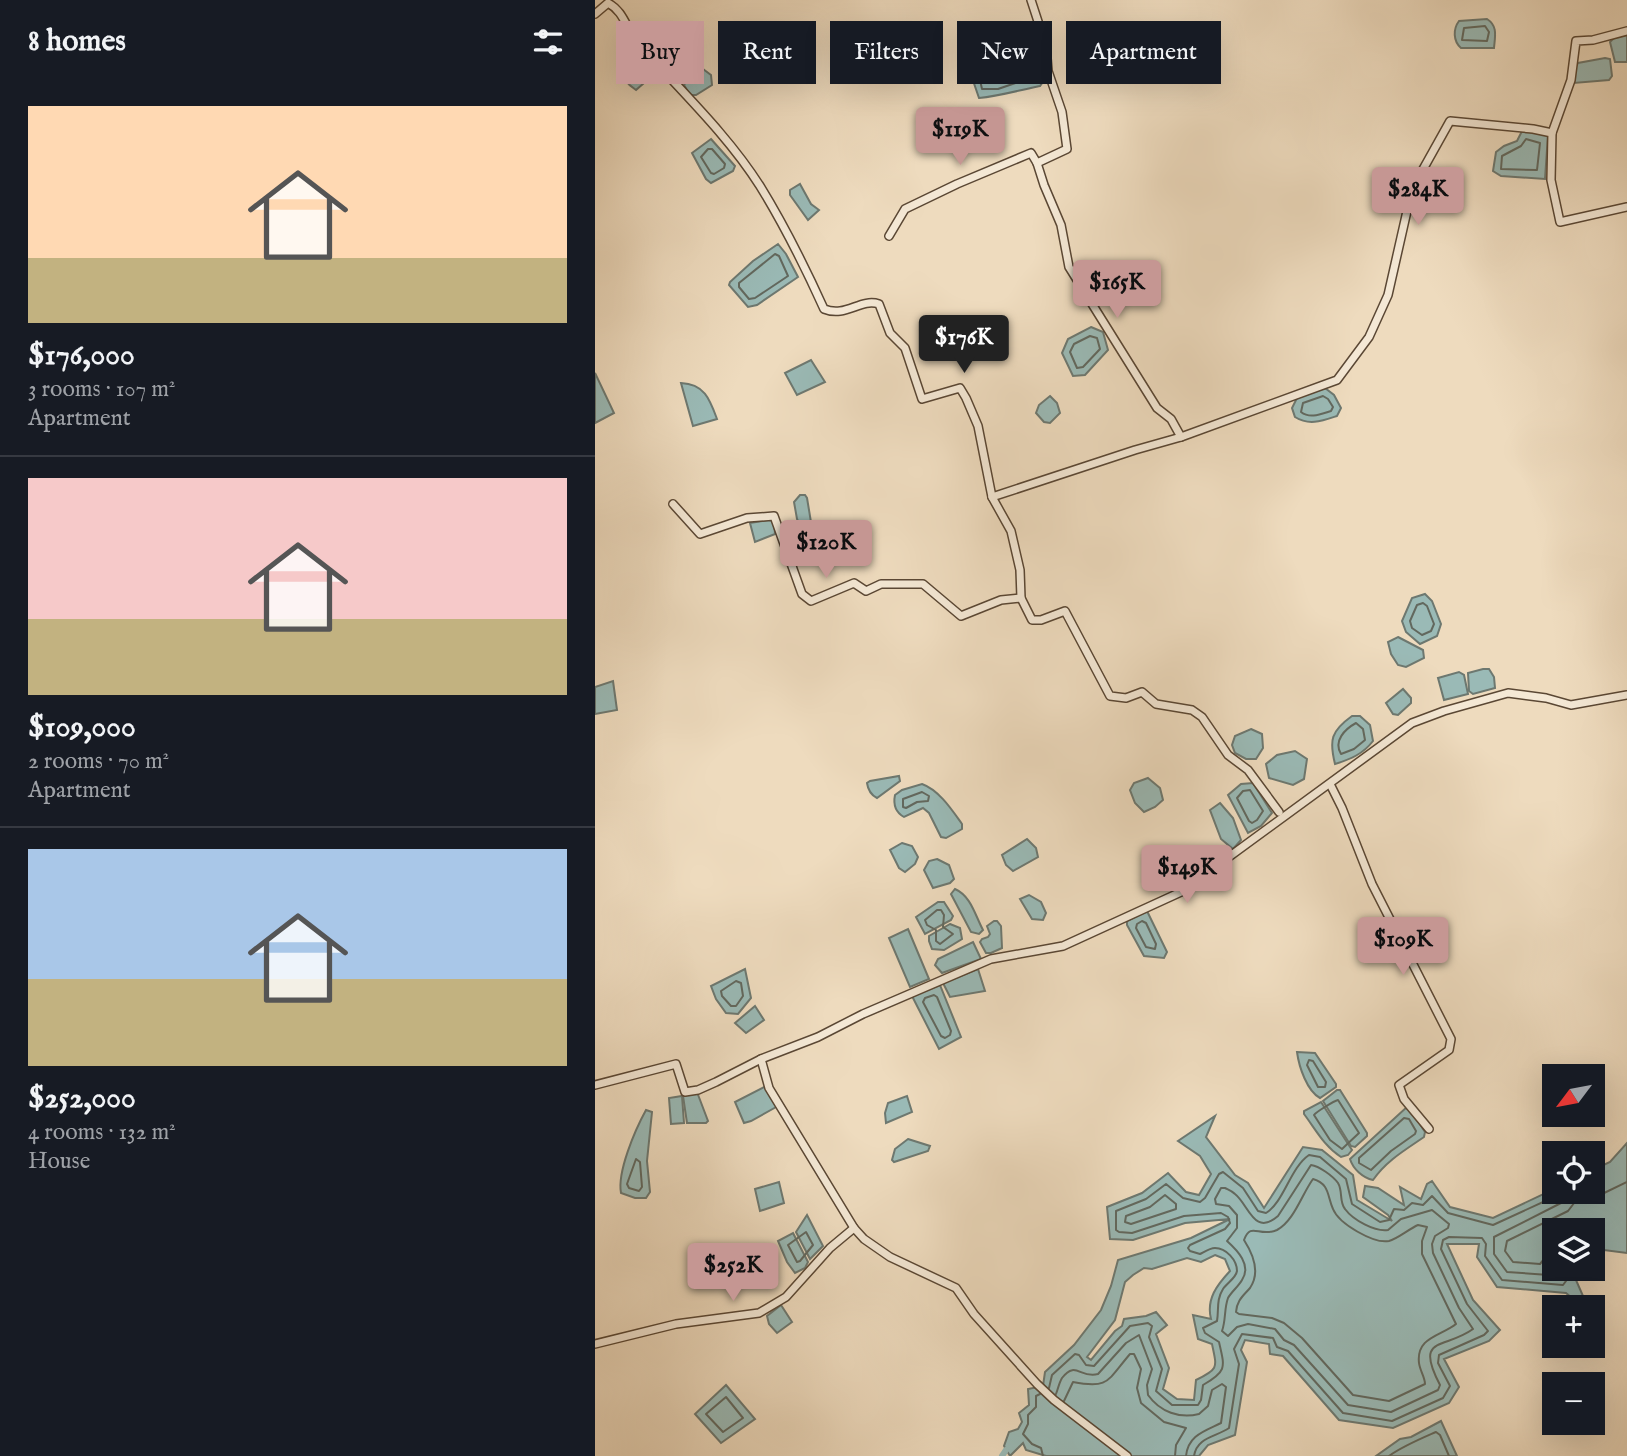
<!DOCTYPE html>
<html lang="en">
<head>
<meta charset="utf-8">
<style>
  body { margin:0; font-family:"IM FELL English",serif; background:#20242c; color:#f1f3f6; height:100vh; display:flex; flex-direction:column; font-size:26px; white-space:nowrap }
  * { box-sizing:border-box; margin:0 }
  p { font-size:23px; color:#9ea1a6 }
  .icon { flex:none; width:38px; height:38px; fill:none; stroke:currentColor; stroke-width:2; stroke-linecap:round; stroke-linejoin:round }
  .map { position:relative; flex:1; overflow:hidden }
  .panel { display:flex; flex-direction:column; background:#171b24; width:595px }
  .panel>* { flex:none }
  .banner { position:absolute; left:21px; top:21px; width:665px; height:63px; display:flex; gap:14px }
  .needle { width:46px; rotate:238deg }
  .controls { position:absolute; left:947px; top:1064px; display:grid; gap:14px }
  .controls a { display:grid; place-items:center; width:63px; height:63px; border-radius:0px; background:#171b24; box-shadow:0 7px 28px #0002; font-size:35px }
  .price { position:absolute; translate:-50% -60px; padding:0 16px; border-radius:7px; background:#c59692; color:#111; font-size:23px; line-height:46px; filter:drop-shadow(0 2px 4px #0008) }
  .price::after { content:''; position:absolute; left:50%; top:42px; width:21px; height:16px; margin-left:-10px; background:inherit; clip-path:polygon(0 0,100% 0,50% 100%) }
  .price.on { background:#222; color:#fff }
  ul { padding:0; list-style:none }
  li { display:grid; align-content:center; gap:14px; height:371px; padding:0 28px }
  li+li { border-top:2px solid #363941 }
  li span { display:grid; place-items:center; height:217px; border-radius:0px; color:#555 }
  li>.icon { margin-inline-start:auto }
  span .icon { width:126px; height:126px; fill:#fffc; stroke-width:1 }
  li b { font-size:30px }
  h2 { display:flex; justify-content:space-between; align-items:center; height:84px; padding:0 28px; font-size:30px }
  .tag { padding:0 24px; border-radius:0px; background:#171b24; box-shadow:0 7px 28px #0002; font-size:24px; line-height:63px }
  .tag.on { background:#c59692; color:#111 }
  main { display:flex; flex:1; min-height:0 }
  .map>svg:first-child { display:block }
</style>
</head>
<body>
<main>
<section class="panel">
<h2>8 homes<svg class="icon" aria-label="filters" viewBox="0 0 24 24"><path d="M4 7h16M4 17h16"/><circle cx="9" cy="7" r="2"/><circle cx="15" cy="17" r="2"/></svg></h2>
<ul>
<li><span style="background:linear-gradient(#ffd9b3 70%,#c2b280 0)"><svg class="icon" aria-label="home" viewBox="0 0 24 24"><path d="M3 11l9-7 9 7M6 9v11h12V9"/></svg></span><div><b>$176,000</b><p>3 rooms · 107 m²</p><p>Apartment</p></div></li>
<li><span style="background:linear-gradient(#f6c9c9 65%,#c2b280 0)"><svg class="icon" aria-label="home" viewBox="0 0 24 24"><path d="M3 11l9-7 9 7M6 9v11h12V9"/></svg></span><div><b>$109,000</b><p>2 rooms · 70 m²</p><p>Apartment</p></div></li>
<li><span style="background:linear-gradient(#a9c7e8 60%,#c2b280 0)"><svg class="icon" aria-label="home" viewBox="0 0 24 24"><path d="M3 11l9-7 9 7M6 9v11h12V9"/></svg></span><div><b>$252,000</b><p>4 rooms · 132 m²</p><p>House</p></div></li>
</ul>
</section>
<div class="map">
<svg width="1032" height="1456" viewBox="0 0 1032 1456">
  <rect width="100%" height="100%" fill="#eedbbe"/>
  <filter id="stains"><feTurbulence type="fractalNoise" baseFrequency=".00286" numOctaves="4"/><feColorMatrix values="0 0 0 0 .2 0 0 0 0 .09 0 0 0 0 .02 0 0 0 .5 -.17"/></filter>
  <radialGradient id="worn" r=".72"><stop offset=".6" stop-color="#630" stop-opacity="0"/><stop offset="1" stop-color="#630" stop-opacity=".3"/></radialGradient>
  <!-- water -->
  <g fill="#9abab6" stroke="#6d7870" stroke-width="2" fill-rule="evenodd">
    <path d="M 892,19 C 903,26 900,36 899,48 L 866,48 C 858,41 858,29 864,21 Z"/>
    <path d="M 434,31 L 440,31 L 444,39 L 452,76 L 445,86 C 425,90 405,96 384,98 L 372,63 L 374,58 Z"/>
    <path d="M 1032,34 L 1032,62 L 1020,62 L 1015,42 L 1019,38 Z"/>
    <path d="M 44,51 L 57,70 L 57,76 L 41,90 C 33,85 23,74 24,64 Z"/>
    <path d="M 1010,58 L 1015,59 L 1017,76 L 1014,80 L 979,83 L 980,68 L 983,63 Z"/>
    <path d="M 108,69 L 116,75 L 117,85 L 101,95 L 95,95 L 89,85 L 94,78 Z"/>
    <path d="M 927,131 L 953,135 L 950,179 L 906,176 L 898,171 L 901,152 L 909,146 L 922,141 Z"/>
    <path d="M 116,139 L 140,166 L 138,171 L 116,183 L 111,179 L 97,153 Z"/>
    <path d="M 205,184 L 216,204 L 224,210 L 213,220 L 195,195 L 195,190 Z"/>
    <path d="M 183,244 L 191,254 L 203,277 L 162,305 L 153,307 L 134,285 L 135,282 L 158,261 Z"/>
    <path d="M 496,327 L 508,332 L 513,350 L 490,375 L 478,376 L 467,353 L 473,339 Z"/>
    <path d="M 216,360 L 230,382 L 202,395 L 190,373 Z"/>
    <path d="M 0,373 L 19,413 L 0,423 Z"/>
    <path d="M 86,383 C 110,384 115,400 122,419 L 98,426 Z"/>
    <path d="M 730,388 L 739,395 L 746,408 L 742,416 C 727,421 714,426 700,417 L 697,408 L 702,398 Z"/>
    <path d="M 455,396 L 462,403 L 465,413 L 455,423 L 449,422 L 441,413 L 444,405 Z"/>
    <path d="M 205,495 L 210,495 L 212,498 L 216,522 L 207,529 L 202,519 L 199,502 Z"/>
    <path d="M 179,519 L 180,534 L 160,542 L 155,523 Z"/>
    <path d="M 830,594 L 837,601 L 846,624 L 842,636 L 825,644 L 811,632 L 807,621 L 817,598 Z"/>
    <path d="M 803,637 L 828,650 L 829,658 L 811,667 L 803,665 L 796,654 L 793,642 Z"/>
    <path d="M 888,669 L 894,669 L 899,677 L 900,688 L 878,694 L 874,691 L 873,673 Z"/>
    <path d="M 864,672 L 869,675 L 873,694 L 849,700 L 843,678 Z"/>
    <path d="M 18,681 L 22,710 L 0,714 L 0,687 Z"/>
    <path d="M 808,689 L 816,698 L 816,703 L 803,715 L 798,714 L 791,703 Z"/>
    <path d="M 757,716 L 765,716 L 775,725 L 778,741 C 768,754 756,759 740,764 C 734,740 736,731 757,716 Z"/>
    <path d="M 656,729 L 667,734 L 668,748 L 661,759 L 651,759 L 640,753 L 637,745 L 640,736 Z"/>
    <path d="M 700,751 L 712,759 L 709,779 L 698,785 L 674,778 L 671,764 L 682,755 Z"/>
    <path d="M 304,776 L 305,781 L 282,798 C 276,795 273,790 272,783 L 275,781 Z"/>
    <path d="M 553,778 L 565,788 L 568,800 L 560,807 L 549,812 L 540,803 L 535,790 L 539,783 Z"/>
    <path d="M 658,783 L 677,813 L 666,826 L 653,833 L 633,795 L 646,784 Z"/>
    <path d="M 327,784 C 344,790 357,810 367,824 L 367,829 L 351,838 L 346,837 L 334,813 L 328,808 L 309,817 C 300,812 298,805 300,795 L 307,790 Z"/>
    <path d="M 625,803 L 638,818 L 646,840 L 638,849 L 626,839 L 615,810 Z"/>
    <path d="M 432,839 L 441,848 L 443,857 L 418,871 L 411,865 L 407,855 Z"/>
    <path d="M 307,843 L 317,846 L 323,857 L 320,864 L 310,872 L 304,868 L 295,850 Z"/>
    <path d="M 342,859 L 354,865 L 359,879 L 355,883 L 338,888 L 329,870 L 334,861 Z"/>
    <path d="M 360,889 C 376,896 380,915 388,930 L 384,934 L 376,932 L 356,894 Z"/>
    <path d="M 434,895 L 446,902 L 451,913 L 448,920 L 437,919 L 425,899 Z"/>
    <path d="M 343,902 L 349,902 L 358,916 L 356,920 L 330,934 L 321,917 Z"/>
    <path d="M 552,911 L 572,952 L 569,958 L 549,956 L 532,925 L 532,921 Z"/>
    <path d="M 399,921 L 402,921 L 406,926 L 407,948 L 396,953 L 391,953 L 385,942 L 387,939 L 393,937 L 395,934 L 392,926 Z"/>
    <path d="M 355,924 L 365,928 L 367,939 L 349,950 L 337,949 L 334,941 L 334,936 Z"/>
    <path d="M 313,929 L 334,979 L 315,987 L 294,938 Z"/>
    <path d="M 378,942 L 386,959 L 347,973 L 340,965 L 343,959 Z"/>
    <path d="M 150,969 L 156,998 L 143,1014 L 131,1013 L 121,999 L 116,986 Z"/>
    <path d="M 383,969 L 390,991 L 355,997 L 348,983 Z"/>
    <path d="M 345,985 L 366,1037 L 344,1049 L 317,996 Z"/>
    <path d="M 160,1006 L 169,1020 L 151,1033 L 140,1023 Z"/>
    <path d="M 702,1052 L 720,1053 L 741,1084 L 741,1087 L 725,1098 C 712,1091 704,1067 702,1052 Z"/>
    <path d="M 171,1086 L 183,1106 L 156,1121 L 149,1123 L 140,1102 Z"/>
    <path d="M 742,1090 L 745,1090 L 772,1133 L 772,1136 L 760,1147 L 756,1146 L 728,1101 Z"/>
    <path d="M 102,1092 L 113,1121 L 111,1123 L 92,1123 L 88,1096 Z"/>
    <path d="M 87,1096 L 89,1123 L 76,1124 L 74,1098 Z"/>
    <path d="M 312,1096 L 317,1112 L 291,1123 L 290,1113 L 293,1103 Z"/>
    <path d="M 726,1102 L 757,1150 L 753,1155 L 746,1157 C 729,1146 721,1130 709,1114 L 709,1111 Z"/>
    <path d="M 813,1106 L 830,1132 L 829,1137 C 810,1150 791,1161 778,1180 C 768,1178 758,1169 755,1159 Z"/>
    <path d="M 51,1110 L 57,1112 L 52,1161 L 55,1192 L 51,1198 L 40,1198 L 26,1193 C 22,1172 40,1130 51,1110 Z"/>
    <path d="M 620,1116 L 611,1137 L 640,1175 L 653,1183 L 669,1208 L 708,1147 L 727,1150 L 758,1175 L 762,1200 L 797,1221 L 793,1215 L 768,1197 L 770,1186 L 783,1188 L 809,1205 L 805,1187 L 826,1199 L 832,1184 L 837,1181 L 855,1207 L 898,1218 L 959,1189 L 959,1192 L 998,1192 L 998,1170 L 1015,1162 L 1032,1143 L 1032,1253 L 1009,1250 L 998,1255 L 998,1230 L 959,1230 L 959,1269 L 972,1269 L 981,1280 L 988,1296 L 977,1298 L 971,1293 L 902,1287 L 882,1257 L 884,1244 L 852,1244 L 878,1300 L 905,1330 L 894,1341 L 849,1359 L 864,1387 L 854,1403 L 798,1428 L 744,1420 L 688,1356 L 675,1354 L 674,1344 L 650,1340 L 646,1350 L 652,1362 L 640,1435 L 613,1445 L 604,1456 L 451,1456 L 431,1450 L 428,1443 L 415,1456 L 409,1446 L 414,1432 L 423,1429 L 427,1422 L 424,1413 L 434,1405 L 433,1389 L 448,1386 L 450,1372 L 479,1345 L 506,1310 L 516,1286 L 523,1260 L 596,1238 L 635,1219 L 590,1223 L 538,1240 L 515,1239 L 512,1207 L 547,1193 L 573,1173 L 591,1192 L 604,1195 L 616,1174 L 605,1156 L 583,1141 ZM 620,1255 L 630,1259 L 635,1271 C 622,1285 611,1299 616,1319 L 598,1315 L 603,1339 L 617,1344 C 622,1368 624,1369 601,1380 L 599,1400 L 582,1399 L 568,1389 L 574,1368 L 561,1334 L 572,1325 L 561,1312 L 551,1316 L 529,1319 L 527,1326 L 520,1331 L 496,1360 L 492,1357 L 520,1320 L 530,1282 L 538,1275 L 549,1268 L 557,1269 L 592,1258 L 606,1262 Z"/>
    <path d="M 313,1139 L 335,1146 L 333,1151 L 299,1162 L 297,1160 L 300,1149 Z"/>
    <path d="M 184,1182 L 189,1203 L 165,1211 L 160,1189 Z"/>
    <path d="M 212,1215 L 228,1246 L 215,1259 L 201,1232 Z"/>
    <path d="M 198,1233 L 213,1262 L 210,1268 L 200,1273 L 192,1262 L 183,1241 Z"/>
    <path d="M 186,1305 L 197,1322 L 182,1333 L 174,1324 L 172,1316 Z"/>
    <path d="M 131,1385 L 160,1419 L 126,1443 L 100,1414 Z"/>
    <path d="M 846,1421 L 862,1456 L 781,1456 L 805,1439 L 816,1437 Z"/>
  </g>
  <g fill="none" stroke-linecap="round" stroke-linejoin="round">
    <!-- shore -->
    <g stroke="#62685e" stroke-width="2">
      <path d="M 890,26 L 894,32 L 892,41 L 867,40 L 869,28 Z"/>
      <path d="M 435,39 L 438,41 L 444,74 L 442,79 L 429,80 L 403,89 L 387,89 L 381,62 Z"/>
      <path d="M 428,51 L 431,53 L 432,71 L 401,80 L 394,79 L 392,66 Z"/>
      <path d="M 931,139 L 945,143 L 942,170 L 906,169 L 907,156 L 926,146 Z"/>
      <path d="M 113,149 L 117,149 L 130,164 L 129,168 L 119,174 L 116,173 L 106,157 Z"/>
      <path d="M 180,254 L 184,256 L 193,276 L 160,298 L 154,299 L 144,287 L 144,283 Z"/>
      <path d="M 495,336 L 502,338 L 505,349 L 488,367 L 482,368 L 475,352 L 479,344 Z"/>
      <path d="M 728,396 L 733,399 L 738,407 L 736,411 C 726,414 715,419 706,412 L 708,403 Z"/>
      <path d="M 828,603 L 832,606 L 839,624 L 836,631 L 827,635 L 817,628 L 815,621 L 822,605 Z"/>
      <path d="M 761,723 L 768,729 L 770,740 L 759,749 L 746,754 C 738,741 750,729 761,723 Z"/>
      <path d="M 655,790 L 668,811 L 662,820 L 657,823 L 654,821 L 642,798 L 648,791 Z"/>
      <path d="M 327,792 L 334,796 L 333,801 L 322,802 L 311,808 L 308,807 L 308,799 Z"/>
      <path d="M 342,910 L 346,910 L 349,915 L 348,927 L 358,934 L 345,944 L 341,941 L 341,930 L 332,925 L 330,920 Z"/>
      <path d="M 547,921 L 551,923 L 561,944 L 560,949 L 551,947 L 541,928 L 542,924 Z"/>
      <path d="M 141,981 L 146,983 L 148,996 L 141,1006 L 136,1006 L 127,996 L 126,991 Z"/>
      <path d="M 339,995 L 342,997 L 356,1031 L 355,1035 L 350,1038 L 346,1036 L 328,1002 L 330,998 Z"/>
      <path d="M 714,1060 L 718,1061 L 731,1082 L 730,1087 L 723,1087 L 712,1065 Z"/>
      <path d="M 743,1100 L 764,1133 L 747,1149 L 735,1140 L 719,1115 C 721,1112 739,1101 743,1100 Z"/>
      <path d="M 809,1118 L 814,1119 L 821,1131 L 820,1134 L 796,1151 L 776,1170 L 764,1163 L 764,1158 Z"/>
      <path d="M 41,1159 L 45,1162 L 47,1187 L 44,1191 L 34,1188 L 32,1184 Z"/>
      <path d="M 716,1165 C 724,1166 738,1176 743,1183 C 748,1191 744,1202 750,1209 C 758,1220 780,1232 793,1230 L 806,1219 L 837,1210 L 854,1224 L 853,1228 L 840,1236 L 837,1244 L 838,1253 L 864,1308 L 878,1329 C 849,1350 819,1335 845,1385 L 843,1390 L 796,1412 L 753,1405 L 699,1345 L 689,1340 L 680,1329 L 653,1324 L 642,1327 L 633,1336 L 627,1331 C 631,1320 629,1309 633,1298 C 637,1291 643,1287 647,1280 C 657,1265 642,1250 632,1241 L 642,1228 L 642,1215 L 634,1206 L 621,1204 L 620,1199 L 626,1188 L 630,1188 C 634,1190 637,1191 640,1194 C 654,1205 659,1237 683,1216 Z"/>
      <path d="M 718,1179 C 735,1184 732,1196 738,1209 C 744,1224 779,1244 794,1241 C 802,1239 814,1229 823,1225 L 832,1227 L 827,1241 L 827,1254 L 861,1324 C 846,1336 821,1337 824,1363 C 825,1371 830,1377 830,1384 L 794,1401 L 758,1395 L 707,1338 L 689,1323 L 677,1318 L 644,1314 L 641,1312 C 642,1300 648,1296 655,1288 C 666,1272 658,1254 649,1240 C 656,1221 664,1238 682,1230 C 699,1221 707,1194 718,1179 Z"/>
      <path d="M 570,1195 L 581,1204 L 581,1209 L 536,1224 L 530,1222 L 531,1216 L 555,1207 Z"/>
      <path d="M 211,1232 L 218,1245 L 205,1261 L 202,1262 L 193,1245 Z"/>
      <path d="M 959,1247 L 945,1264 L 918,1262 L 910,1251 L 912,1241 L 973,1211 L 986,1194 L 1005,1195 L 1032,1182"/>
      <path d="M 959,1262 L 954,1275 L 912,1272 L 899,1254 L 899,1237 L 966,1203 L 974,1192"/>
      <path d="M 454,1388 L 457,1375 L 480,1354 L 484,1355 L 491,1365 L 499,1366 L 535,1326 L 553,1323 L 557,1326 L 554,1337 L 567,1369 L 561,1391 L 577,1405 L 603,1405 L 606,1400 L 608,1385 C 632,1371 630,1368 624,1342 L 610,1333 L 608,1328 L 622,1321 C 624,1310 621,1300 628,1289 C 632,1283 641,1278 642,1271 C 642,1260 631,1248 620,1248 C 615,1248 609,1252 605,1254 L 595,1251 L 593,1248 L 595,1245 L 630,1229 L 635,1223 L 633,1217 L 626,1213 L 589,1216 L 537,1233 L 524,1232 L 521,1230 L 521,1211 L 551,1199 L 571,1184 L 588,1198 L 605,1202 L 610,1198 L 624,1174 L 628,1172 L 648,1188 L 663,1211 L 671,1213 C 689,1202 695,1168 714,1155 L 725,1157 L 751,1179 L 757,1204 L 785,1222 L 794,1220 L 799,1209 L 809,1210 L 817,1203 L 828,1205 L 837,1196 L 853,1213 L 898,1225 L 961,1196 L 965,1192"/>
      <path d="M 445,1394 L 441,1396 L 441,1407 L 433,1415 L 433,1424 L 428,1434 L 437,1444 L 446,1448 L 448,1456"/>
      <path d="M 461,1394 C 463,1389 464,1383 467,1378 C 481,1360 485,1379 503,1374 L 531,1343 L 544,1335 L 557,1369 L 552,1385 L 553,1395 C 565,1412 585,1419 604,1414 L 613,1406 L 617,1390 L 627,1384 L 631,1387 L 626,1423 C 610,1431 593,1435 591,1456"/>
      <path d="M 131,1397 L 148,1418 L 128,1432 L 111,1414 Z"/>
      <path d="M 469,1401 L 478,1382 C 514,1389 512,1381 535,1354 L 539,1354 L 546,1369 L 542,1388 L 546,1403 L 569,1422 L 591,1428 L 581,1445 L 580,1456"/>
      <path d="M 599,1456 C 602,1437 621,1437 634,1428 L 644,1364 L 639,1349 L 647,1334 L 678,1338 L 682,1347 L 693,1351 L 748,1413 L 797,1421 L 848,1398 L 855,1386 L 843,1363 L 844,1355 L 889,1335 L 893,1331 L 872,1304 L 846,1249 L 848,1240 L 854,1237 L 887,1238 L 891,1244 L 890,1256 L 907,1280 L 968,1285 L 971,1281 L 966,1269"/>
      <path d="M 794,1456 C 808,1446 825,1439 841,1432 L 845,1435 L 854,1456"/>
    </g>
    <!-- canal -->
    <path stroke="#9abab6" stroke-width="6" d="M 407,1456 L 411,1450"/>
    <!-- minor casing -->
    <g stroke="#5a4734" stroke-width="10">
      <g id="minor">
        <path d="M 0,14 L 13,3 C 30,12 31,30 44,44 C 85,90 132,134 165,186 C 189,225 210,267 229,309 C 251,318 265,298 284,304 L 295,333 L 310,348 L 327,399 L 365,388 L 371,398 L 383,426 L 397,497 L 416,531 L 425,570 L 426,598 L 437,620 L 446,620 L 470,611 L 515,696 L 531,698 L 547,692 L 561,704 L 597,710 L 607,717 L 633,755 L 653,770 L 684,812"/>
        <path d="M 957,133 L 976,80 L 981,41 L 998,40 L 1032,31"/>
        <path d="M 294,236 L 310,209 L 362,184 L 436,153 L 442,163"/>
        <path d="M 586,437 L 742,380 L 774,337 L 793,295 L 817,189 L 855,121 L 938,129 L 957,133 L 956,180 L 965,222 L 1032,207"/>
        <path d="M 397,497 L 540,450 L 586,437 L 576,419 L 562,408 L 474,267 L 466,225 L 449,185 L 442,163 L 472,149 L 467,112 L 453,71 L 451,46 L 436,0"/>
        <path d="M 78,504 L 105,534 L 152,518 L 179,516 L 207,594 L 216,601 L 259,583 L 271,591 L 286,584 L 328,584 L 366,616 L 406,600 L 426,598"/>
        <path d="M 735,784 L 747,808 L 777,884 L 856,1039 L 854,1050 L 804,1085 L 809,1099 L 834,1129"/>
        <path d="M 166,1059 L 174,1088 L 259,1228 L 269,1239 L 295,1257 L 361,1288 L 379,1314 L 442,1384 L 459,1400 L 532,1456"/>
        <path d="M 0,1085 L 81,1064 L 90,1092 L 103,1090 L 121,1082 L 166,1059 L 223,1037 L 268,1014 L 396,959 L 468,946 L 586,892 L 817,723 L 849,711 L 913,693 L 951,698 L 976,705 L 1032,695"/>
        <path d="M 0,1344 L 81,1324 L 164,1313 L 191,1297 L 235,1248 L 259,1228"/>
      </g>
    </g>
    <!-- minor -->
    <use href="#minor" stroke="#f4e8d5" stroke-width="7"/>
  </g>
  <rect width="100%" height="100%" filter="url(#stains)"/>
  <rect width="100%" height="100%" fill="url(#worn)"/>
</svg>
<div class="controls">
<a><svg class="needle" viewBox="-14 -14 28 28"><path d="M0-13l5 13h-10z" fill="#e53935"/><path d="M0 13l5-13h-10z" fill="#9ea1a6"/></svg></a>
<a><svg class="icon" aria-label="locate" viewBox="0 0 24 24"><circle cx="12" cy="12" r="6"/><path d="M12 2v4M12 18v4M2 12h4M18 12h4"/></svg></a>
<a><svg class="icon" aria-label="layers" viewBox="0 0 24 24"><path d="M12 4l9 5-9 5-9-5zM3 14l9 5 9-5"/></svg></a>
<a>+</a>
<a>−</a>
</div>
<b class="price" style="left:365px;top:167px">$119K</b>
<b class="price" style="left:823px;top:227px">$284K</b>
<b class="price" style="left:522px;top:320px">$165K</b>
<b class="price on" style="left:369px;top:375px">$176K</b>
<b class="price" style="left:231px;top:580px">$120K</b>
<b class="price" style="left:592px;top:905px">$149K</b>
<b class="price" style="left:808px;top:977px">$109K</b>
<b class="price" style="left:138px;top:1303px">$252K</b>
<div class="banner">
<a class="tag on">Buy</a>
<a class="tag">Rent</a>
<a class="tag">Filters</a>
<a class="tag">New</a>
<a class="tag">Apartment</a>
</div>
</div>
</main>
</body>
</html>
